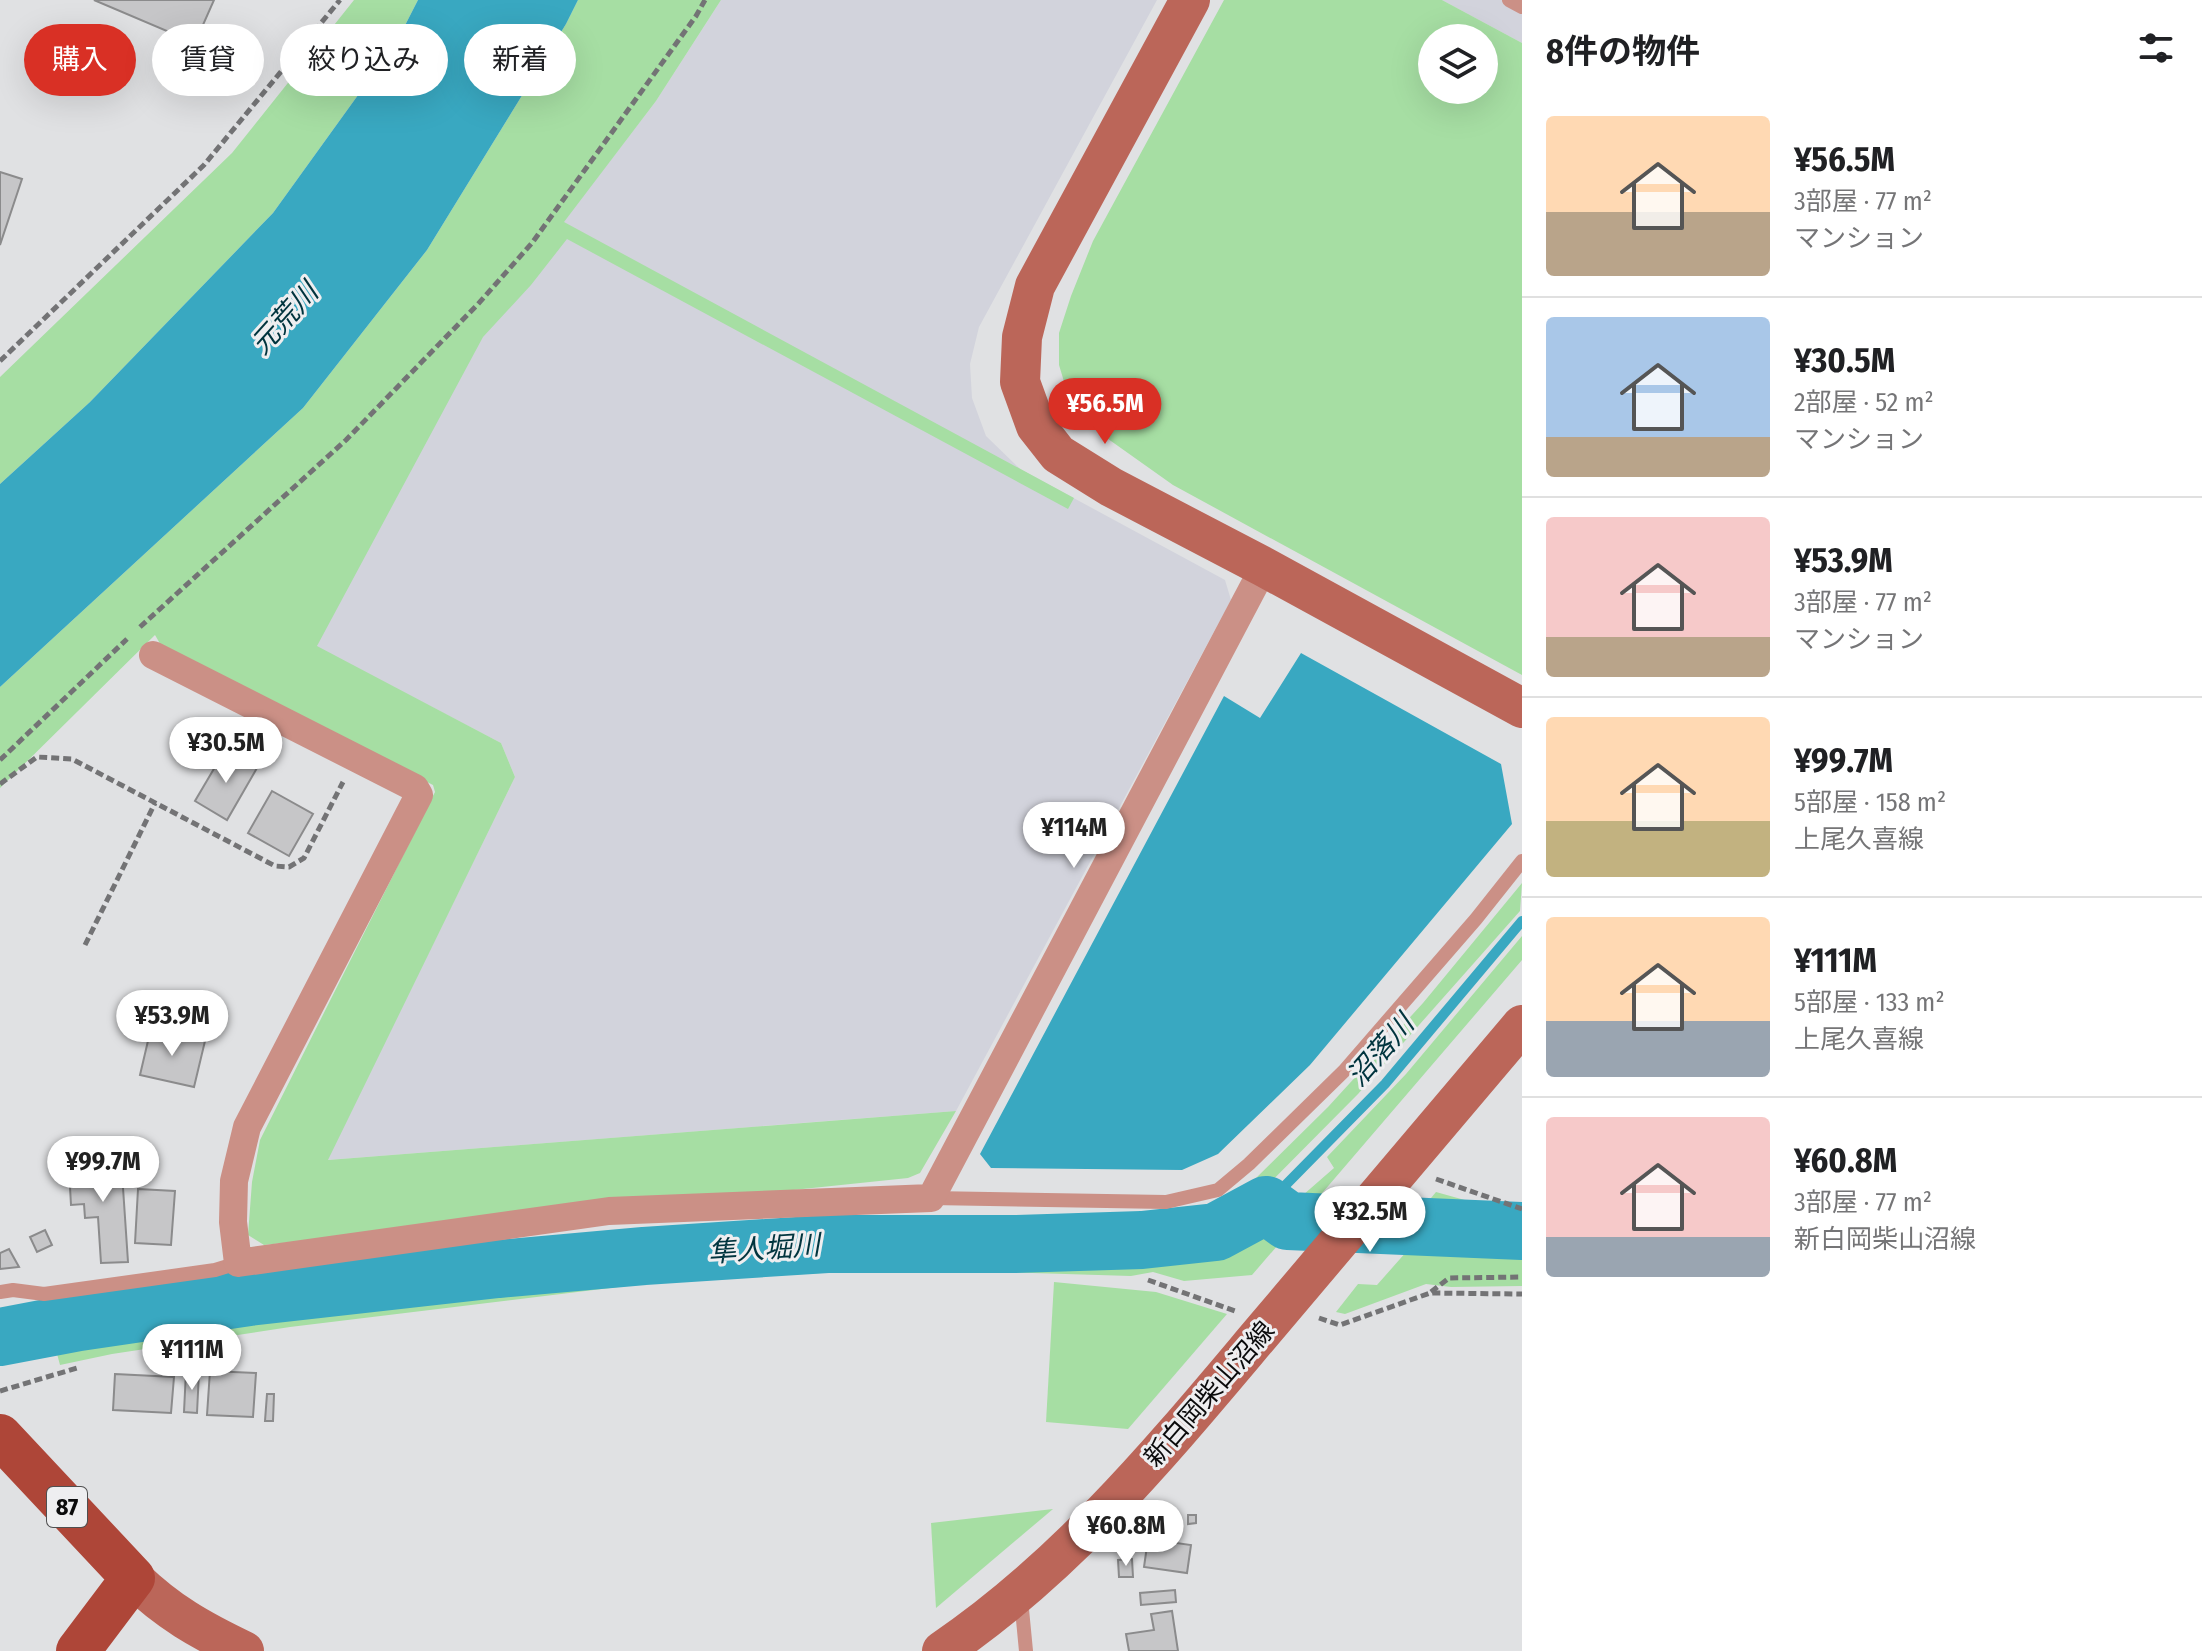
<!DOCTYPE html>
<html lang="ja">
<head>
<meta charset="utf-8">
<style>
  body { margin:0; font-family:"Fira Sans Condensed","Noto Sans JP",sans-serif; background:#f6f6f6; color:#202124; height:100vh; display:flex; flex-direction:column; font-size:30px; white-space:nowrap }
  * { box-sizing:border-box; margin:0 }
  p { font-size:26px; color:#757577 }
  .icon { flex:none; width:44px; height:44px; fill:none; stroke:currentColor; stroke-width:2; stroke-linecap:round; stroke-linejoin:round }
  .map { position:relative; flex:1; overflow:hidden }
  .details { display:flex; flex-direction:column; background:#fff; width:680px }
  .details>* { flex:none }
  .guide { position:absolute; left:24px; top:24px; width:760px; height:72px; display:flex; gap:16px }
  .fabs { position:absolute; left:1418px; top:24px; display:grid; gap:16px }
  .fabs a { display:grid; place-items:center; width:80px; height:80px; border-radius:50%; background:#fff; box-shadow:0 8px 32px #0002; font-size:40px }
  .price { position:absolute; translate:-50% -68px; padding:0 18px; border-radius:28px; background:#fff; color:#222; font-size:26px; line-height:52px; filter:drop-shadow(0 2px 4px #0008) }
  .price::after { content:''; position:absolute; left:50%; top:48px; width:24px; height:18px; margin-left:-12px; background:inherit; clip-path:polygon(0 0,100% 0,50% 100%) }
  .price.selected { background:#d93025; color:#fff }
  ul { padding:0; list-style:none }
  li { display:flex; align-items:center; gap:24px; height:200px; padding:0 24px }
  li+li { border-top:2px solid #e0e0e0 }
  li span { display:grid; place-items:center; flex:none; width:224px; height:160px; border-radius:8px; color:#555 }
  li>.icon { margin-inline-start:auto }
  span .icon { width:96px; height:96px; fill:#fffc; stroke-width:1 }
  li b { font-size:34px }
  h2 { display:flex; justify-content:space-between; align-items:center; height:96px; padding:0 24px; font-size:34px }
  .tag { padding:0 28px; border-radius:36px; background:#fff; box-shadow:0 8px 32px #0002; font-size:28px; line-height:72px }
  .tag.selected { background:#d93025; color:#fff }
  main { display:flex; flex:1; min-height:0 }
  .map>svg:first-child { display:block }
</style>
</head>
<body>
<main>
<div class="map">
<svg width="1522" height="1651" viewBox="0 0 1522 1651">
  <rect width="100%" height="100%" fill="#e0e1e3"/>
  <!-- built -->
  <g fill="#d2d3dc">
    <path d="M 721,0 L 1157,0 L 979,327 L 970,364 L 972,398 L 986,436 L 1020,469 L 1225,580 L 1231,600 L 956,1111 L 327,1160 L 515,777 L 501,743 L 317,647 L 333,471 L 563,222 L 656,101 Z"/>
    <path d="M 1442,0 L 1522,0 L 1522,43 Z"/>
  </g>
  <!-- green -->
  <g fill="#a6dea3" fill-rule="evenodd">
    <path d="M 354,0 L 418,0 L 397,41 L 273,213 L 90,402 L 0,484 L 0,377 L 232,153 Z"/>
    <path d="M 578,0 L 721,0 L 656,101 L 564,222 L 1074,498 L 1068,509 L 567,239 L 531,285 L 483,337 L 317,646 L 501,743 L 515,777 L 328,1160 L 956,1111 L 920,1173 L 908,1178 L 264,1245 L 248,1235 L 252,1182 L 260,1140 L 435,792 L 433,785 L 162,647 L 155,635 L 0,788 L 0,687 L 303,408 L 427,250 L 566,24 Z"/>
    <path d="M 1224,0 L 1442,0 L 1522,43 L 1522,675 L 1173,485 L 1087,424 L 1069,398 L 1059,365 L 1059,333 L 1071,296 L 1093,241 ZM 1432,38 L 1484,38 L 1484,90 L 1432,90 Z"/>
    <path d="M 1522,883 L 1520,911 L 1358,1094 L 1241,1212 L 1210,1227 L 1037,1239 L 697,1238 L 512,1256 L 53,1322 L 46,1306 L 599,1232 L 891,1218 L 1177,1219 L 1210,1212 L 1254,1180 L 1328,1107 L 1423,1003 Z"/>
    <path d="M 1522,936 L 1522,960 L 1311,1206 L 1295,1202 L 1334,1168 L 1327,1157 L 1406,1074 Z"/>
    <path d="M 1436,1192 L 1522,1216 L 1522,1225 L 1422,1209 Z"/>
    <path d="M 1259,1219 L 1290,1231 L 1252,1275 L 1184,1281 L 1153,1272 L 1131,1276 L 895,1269 L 659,1282 L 290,1327 L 112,1354 L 60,1365 L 56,1350 L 499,1280 L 614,1266 L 692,1260 L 837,1257 L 996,1263 L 1063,1257 L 1140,1261 L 1225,1245 Z"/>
    <path d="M 1415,1242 L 1522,1247 L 1522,1286 L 1451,1287 L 1426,1284 L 1345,1314 L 1336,1312 L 1358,1284 L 1377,1285 Z"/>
    <path d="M 1054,1282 L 1156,1292 L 1227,1314 L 1128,1429 L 1046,1422 Z"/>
    <path d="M 1053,1509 L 936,1608 L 931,1523 Z"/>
  </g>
  <!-- water -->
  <g fill="#39a8c1">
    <path d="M 418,0 L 578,0 L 566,24 L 427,250 L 303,408 L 0,687 L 0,484 L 90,402 L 273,213 L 397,41 Z"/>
    <path d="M 1301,653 L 1501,764 L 1512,824 L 1310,1065 L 1218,1154 L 1182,1170 L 991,1168 L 980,1154 L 1224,696 L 1260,718 Z"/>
  </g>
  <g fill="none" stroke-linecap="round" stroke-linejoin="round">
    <!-- stream -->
    <path stroke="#39a8c1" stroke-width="10" d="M 1266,1205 L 1385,1084 L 1522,921"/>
    <!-- river -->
    <path stroke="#39a8c1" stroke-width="58" d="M 0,1337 L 79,1322 L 249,1297 L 498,1269 L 644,1256 L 827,1244 L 1015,1244 L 1142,1240 L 1216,1232 L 1266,1205 L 1288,1221 L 1522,1231"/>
  </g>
  <!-- building -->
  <g fill="#c6c6c8" stroke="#8b8b8c" stroke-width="2">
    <path d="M 94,0 L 214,0 L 195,43 Z"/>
    <path d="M 0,172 L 22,179 L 0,245 Z"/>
    <path d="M 225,750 L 257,768 L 227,820 L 195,801 Z"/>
    <path d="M 272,791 L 313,814 L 289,856 L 248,833 Z"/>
    <path d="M 151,1028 L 205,1041 L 194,1087 L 140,1075 Z"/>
    <path d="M 66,1139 L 96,1139 L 96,1147 L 66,1145 Z"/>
    <path d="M 121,1158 L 128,1262 L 101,1263 L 98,1217 L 85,1218 L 84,1204 L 71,1205 L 69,1169 L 88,1167 L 88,1160 Z"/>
    <path d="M 138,1189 L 175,1191 L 171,1245 L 135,1243 Z"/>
    <path d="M 45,1230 L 52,1245 L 37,1252 L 30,1237 Z"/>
    <path d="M 9,1249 L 19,1267 L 0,1269 L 0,1253 Z"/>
    <path d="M 186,1371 L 199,1372 L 197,1413 L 184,1412 Z"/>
    <path d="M 210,1371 L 256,1373 L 253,1417 L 207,1415 Z"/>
    <path d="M 115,1374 L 174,1377 L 171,1413 L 113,1410 Z"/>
    <path d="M 267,1394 L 274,1394 L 273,1421 L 265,1421 Z"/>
    <path d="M 1188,1515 L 1196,1515 L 1196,1523 L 1188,1524 Z"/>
    <path d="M 1148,1539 L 1191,1545 L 1187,1573 L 1144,1567 Z"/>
    <path d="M 1132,1559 L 1133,1577 L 1119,1577 L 1118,1560 Z"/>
    <path d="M 1175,1590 L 1176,1602 L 1141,1605 L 1140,1593 Z"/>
    <path d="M 1172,1611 L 1178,1651 L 1129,1651 L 1126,1634 L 1154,1630 L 1151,1614 Z"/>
  </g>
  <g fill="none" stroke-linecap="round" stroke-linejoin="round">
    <!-- path -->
    <g stroke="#737375" stroke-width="5" stroke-dasharray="8 4" stroke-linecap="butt">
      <path d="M 0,361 L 204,165 L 340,0"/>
      <path d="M 140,627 L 346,440 L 478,304 L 532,243 L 696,16 L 705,0"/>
      <path d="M 0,760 L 127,639"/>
      <path d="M 0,784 L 37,757 L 72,759 L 275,866 L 289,867 L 304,858 L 343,782"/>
      <path d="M 85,945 L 155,803"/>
      <path d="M 1436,1179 L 1522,1209"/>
      <path d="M 1148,1280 L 1235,1311"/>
      <path d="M 1431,1292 L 1449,1278 L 1522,1277"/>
      <path d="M 1319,1318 L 1340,1325 L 1430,1293 L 1522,1294"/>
      <path d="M 0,1391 L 77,1368"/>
    </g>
    <!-- lane -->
    <g stroke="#cb9086" stroke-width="14">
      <path d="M 1509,0 L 1522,7"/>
      <path d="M 931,1198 L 1166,1202 L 1218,1190 L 1249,1164 L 1344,1071 L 1476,919 L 1522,861"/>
      <path d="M 0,1292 L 13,1290 L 44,1294 L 215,1270 L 238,1263"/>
      <path d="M 1021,1599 L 1026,1651"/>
    </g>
    <!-- street -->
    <path stroke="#cb9086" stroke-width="28" d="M 153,655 L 415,788 L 419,795 L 247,1127 L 234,1181 L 233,1222 L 238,1263 L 609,1211 L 931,1198 L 1264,567"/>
    <!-- secondary -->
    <g stroke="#bb6659" stroke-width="40">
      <path d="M 1190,0 L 1035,286 L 1022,337 L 1020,382 L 1036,426 L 1058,454 L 1111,487 L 1264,567 L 1522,708"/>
      <path d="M 133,1578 C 168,1612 200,1630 244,1651"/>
      <path d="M 942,1651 C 1069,1565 1165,1447 1263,1331 C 1349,1229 1435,1127 1522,1025"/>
    </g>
    <!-- primary -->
    <path stroke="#ae4638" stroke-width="44" d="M 0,1436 L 133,1578 L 78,1651"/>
  </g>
  <g text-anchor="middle" stroke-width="6" stroke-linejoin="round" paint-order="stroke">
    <!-- shield labels -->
    <rect fill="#eeeef0" stroke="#4f4f50" stroke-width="2" x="47" y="1487" width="40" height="40" rx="6"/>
    <g font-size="24" font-weight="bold" fill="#0b0b0c">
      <text x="67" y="1515">87</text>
    </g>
    <!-- street labels -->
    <g font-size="26" fill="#0b0b0c" stroke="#eeeef0">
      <text transform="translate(1209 1394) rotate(-49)" y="9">新白岡柴山沼線</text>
    </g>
    <!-- water labels -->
    <g font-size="28" font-style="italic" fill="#00343e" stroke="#eeeef0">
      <text transform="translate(284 318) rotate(-48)" y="10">元荒川</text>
      <text transform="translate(1380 1050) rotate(-49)" y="10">沼落川</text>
      <text transform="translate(764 1248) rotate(-4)" y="10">隼人堀川</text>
    </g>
  </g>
</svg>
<div class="fabs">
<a><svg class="icon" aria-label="layers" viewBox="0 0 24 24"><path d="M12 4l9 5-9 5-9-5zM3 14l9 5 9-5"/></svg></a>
</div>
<b class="price selected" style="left:1105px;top:446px">¥56.5M</b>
<b class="price" style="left:226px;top:785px">¥30.5M</b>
<b class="price" style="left:1074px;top:870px">¥114M</b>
<b class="price" style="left:172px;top:1058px">¥53.9M</b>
<b class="price" style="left:103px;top:1204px">¥99.7M</b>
<b class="price" style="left:1370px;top:1254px">¥32.5M</b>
<b class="price" style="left:192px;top:1392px">¥111M</b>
<b class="price" style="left:1126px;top:1568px">¥60.8M</b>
<div class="guide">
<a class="tag selected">購入</a>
<a class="tag">賃貸</a>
<a class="tag">絞り込み</a>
<a class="tag">新着</a>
</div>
</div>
<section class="details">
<h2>8件の物件<svg class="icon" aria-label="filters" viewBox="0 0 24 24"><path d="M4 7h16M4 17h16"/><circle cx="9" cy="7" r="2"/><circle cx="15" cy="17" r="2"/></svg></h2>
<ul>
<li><span style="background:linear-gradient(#ffd9b3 60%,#b9a48a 0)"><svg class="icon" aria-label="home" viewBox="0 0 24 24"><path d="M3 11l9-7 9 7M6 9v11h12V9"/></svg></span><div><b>¥56.5M</b><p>3部屋 · 77 m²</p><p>マンション</p></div></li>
<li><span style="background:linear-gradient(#a9c7e8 75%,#b9a48a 0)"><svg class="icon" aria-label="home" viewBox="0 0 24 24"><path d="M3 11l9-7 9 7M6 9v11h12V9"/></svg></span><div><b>¥30.5M</b><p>2部屋 · 52 m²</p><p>マンション</p></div></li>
<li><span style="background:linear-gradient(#f6c9c9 75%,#b9a48a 0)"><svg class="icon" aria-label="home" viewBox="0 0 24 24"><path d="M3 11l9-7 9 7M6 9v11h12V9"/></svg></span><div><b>¥53.9M</b><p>3部屋 · 77 m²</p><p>マンション</p></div></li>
<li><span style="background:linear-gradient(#ffd9b3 65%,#c2b280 0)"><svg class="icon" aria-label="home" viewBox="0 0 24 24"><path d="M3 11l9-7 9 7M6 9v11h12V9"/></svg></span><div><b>¥99.7M</b><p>5部屋 · 158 m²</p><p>上尾久喜線</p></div></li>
<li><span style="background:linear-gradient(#ffd9b3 65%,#9aa5b1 0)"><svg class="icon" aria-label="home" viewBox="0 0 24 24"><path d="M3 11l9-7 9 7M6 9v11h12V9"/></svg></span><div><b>¥111M</b><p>5部屋 · 133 m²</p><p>上尾久喜線</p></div></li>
<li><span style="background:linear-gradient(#f6c9c9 75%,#9aa5b1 0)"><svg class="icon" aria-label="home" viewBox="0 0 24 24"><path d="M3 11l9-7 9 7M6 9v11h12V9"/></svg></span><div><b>¥60.8M</b><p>3部屋 · 77 m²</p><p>新白岡柴山沼線</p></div></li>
</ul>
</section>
</main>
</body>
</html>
